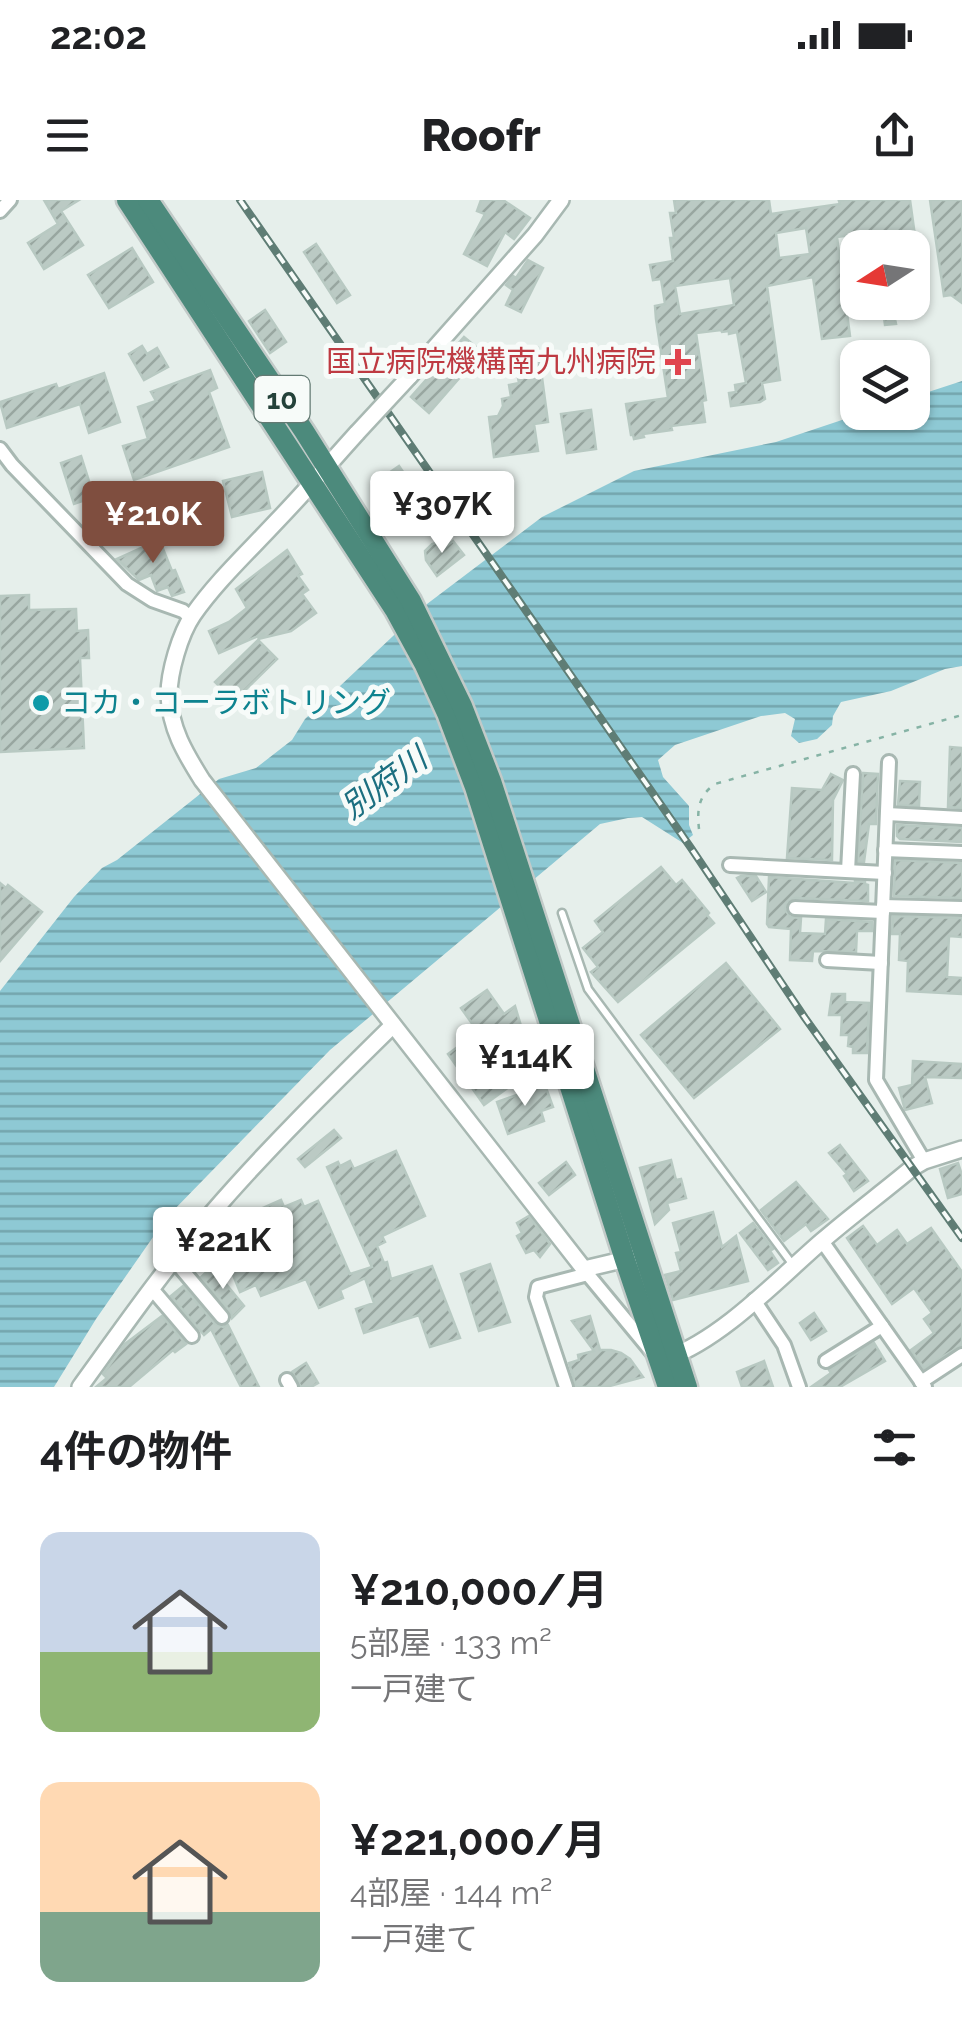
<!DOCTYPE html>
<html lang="ja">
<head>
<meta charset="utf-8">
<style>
  body { margin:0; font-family:Raleway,"Noto Sans JP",sans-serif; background:#f6f6f6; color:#202124; height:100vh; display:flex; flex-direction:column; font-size:38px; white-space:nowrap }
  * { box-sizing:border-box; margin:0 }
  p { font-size:32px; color:#757577 }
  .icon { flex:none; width:55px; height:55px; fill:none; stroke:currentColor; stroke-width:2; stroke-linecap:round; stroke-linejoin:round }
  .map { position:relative; height:1187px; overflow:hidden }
  .panel { display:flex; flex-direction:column; background:#fff; flex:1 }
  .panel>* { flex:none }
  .needle { width:65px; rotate:258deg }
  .fabs { position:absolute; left:840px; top:30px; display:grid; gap:20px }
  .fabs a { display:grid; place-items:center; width:90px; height:90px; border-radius:20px; background:#fff; box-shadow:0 2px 8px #0004; font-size:50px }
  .price { position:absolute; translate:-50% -85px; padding:0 22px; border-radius:10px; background:#fff; color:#222; font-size:32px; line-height:65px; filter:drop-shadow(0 2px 5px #0008) }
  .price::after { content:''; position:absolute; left:50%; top:60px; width:30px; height:22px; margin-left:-15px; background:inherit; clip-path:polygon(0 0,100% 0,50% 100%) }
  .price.on { background:#7f4e3f; color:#fff }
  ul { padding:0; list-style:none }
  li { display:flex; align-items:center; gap:30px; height:250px; padding:0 40px }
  li span { display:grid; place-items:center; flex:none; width:280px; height:200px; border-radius:20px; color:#555 }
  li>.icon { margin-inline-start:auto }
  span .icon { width:120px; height:120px; fill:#fffc; stroke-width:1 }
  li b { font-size:42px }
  h2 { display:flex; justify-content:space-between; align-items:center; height:120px; padding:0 40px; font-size:42px }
  .status { display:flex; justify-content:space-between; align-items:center; height:70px; padding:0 50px; background:#fff; direction:ltr }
  .status svg { height:28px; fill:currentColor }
  header { display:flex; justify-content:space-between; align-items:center; height:130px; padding:0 40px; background:#fff; font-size:45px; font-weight:800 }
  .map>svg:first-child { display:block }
</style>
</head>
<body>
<div class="status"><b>22:02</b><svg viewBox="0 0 49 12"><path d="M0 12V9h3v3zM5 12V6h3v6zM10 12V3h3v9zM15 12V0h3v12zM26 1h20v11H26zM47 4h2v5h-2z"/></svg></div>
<header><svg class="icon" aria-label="menu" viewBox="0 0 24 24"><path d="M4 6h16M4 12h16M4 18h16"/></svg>Roofr<svg class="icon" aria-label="share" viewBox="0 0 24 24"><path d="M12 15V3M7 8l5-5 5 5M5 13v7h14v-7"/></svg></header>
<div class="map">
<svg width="962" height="1187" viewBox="0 0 962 1187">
  <defs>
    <pattern id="water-rules" width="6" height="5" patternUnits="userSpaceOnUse" patternTransform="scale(2.5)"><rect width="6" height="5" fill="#8ec9d4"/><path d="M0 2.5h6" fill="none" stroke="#74a5ad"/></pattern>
    <pattern id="building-hatch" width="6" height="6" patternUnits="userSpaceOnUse" patternTransform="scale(2.5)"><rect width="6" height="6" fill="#bbcac4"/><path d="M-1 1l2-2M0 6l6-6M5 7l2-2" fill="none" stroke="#98a6a0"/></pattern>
  </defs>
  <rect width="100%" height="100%" fill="#e6efeb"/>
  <!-- water -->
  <path fill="url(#water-rules)" d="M 962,181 L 962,466 L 945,469 L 891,491 L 841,502 L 833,516 L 832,525 L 817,539 L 799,543 L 791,536 L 795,519 L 785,513 L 761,516 L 675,545 L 658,560 L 663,577 L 689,606 L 689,625 L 693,635 L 683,643 L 642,617 L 628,618 L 600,624 L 330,850 L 167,1017 L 96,1119 L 54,1187 L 0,1187 L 0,791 L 74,697 L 102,668 L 117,660 L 219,579 L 256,568 L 292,540 L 305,519 L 427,404 L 542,317 L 634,271 L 776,242 L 863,213 L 912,212 L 913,197 Z"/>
  <!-- building -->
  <g fill="url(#building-hatch)" stroke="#b8c9c2" stroke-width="2.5" fill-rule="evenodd">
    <path d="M 44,0 L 79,0 L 61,11 L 83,45 L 44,69 L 28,43 L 58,24 Z"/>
    <path d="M 481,0 L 503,0 L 530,18 L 514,39 L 505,32 L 487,66 L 464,54 L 485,14 L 477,11 Z"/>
    <path d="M 674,0 L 769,0 L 771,14 L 840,4 L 839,1 L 845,0 L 910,0 L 916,43 L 903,44 L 904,48 L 874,48 L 872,32 L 837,37 L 850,136 L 822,139 L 813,77 L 767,86 L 780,180 L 762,183 L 765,199 L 760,202 L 731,206 L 729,193 L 736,192 L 735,185 L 746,183 L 737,132 L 729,134 L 729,131 L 722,132 L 721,130 L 696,133 L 706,200 L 702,201 L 705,222 L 671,226 L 672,230 L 643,234 L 644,237 L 634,239 L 633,235 L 631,235 L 626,204 L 668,198 L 656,119 L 655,106 L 665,104 L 661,79 L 653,80 L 650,65 L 673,61 L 670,38 L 674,38 L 670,13 L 676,13 ZM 806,28 L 810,54 L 779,58 L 776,33 ZM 730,78 L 734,105 L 680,114 L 675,86 Z"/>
    <path d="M 930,0 L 962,0 L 962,103 L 951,95 L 944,96 Z"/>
    <path d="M 316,44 L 350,95 L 337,103 L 304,52 Z"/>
    <path d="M 132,48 L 153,82 L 109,108 L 88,75 Z"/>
    <path d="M 528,60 L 543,68 L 521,112 L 506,105 L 513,90 L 506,85 L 513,76 L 516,78 Z"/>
    <path d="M 882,102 L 912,102 L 914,116 L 895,119 L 896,124 L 885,125 Z"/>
    <path d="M 265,110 L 286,142 L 270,153 L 249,121 Z"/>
    <path d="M 464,137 L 482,152 L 429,213 L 411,197 Z"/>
    <path d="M 142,146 L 147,154 L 157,148 L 168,167 L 144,180 L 129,154 Z"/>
    <path d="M 538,148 L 548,222 L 534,224 L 538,251 L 494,257 L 489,217 L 498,216 L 503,206 L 502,199 L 511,197 L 509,185 L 519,183 L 517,173 L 523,163 L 519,161 L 526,150 Z"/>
    <path d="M 210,170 L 217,188 L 209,192 L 229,247 L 134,280 L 123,246 L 148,239 L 138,207 L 156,201 L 151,192 Z"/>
    <path d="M 104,173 L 120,222 L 89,233 L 80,204 L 7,228 L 0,202 L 56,184 L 58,189 Z"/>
    <path d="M 591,210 L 596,249 L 567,253 L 561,214 Z"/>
    <path d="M 81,256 L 94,297 L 74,304 L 61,263 Z"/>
    <path d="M 399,266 L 414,288 L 396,301 L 384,284 L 386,275 Z"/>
    <path d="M 262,272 L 270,308 L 232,317 L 223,281 Z"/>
    <path d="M 157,334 L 172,371 L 175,370 L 184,392 L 172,396 L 168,387 L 157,391 L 151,375 L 139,380 L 117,359 L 148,345 L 146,339 Z"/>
    <path d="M 442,341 L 446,346 L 453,341 L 464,355 L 437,376 L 426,360 L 425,351 L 432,344 Z"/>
    <path d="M 287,350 L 302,374 L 298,376 L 308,390 L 302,394 L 316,413 L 291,431 L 258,439 L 265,433 L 219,453 L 209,431 L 229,422 L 247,408 L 236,389 Z"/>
    <path d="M 29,395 L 29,410 L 76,409 L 77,431 L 88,430 L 89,458 L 80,458 L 84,548 L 0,552 L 0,396 Z"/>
    <path d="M 258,440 L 277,459 L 234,501 L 215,482 Z"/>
    <path d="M 950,547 L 962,548 L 962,608 L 948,607 Z"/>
    <path d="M 863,573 L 878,574 L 876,624 L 869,624 L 864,662 L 858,662 Z"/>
    <path d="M 831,574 L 843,580 L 833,600 L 832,660 L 787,658 L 792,588 L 822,590 Z"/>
    <path d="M 900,581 L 920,582 L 919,606 L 898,605 Z"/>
    <path d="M 897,625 L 962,628 L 962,642 L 900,639 L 897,636 Z"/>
    <path d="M 895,660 L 962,663 L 962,698 L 894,696 Z"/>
    <path d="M 661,667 L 676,685 L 682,680 L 709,713 L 707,715 L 714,723 L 618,802 L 591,772 L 598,767 L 583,748 L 603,732 L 595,721 Z"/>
    <path d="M 741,676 L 756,676 L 766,692 L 752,701 L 737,678 Z"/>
    <path d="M 769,677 L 855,683 L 855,681 L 865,682 L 865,684 L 868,685 L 868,701 L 795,698 L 787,702 L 785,709 L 790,717 L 801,718 L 800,733 L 825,734 L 826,719 L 872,722 L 872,731 L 857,731 L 856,752 L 813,751 L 812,761 L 790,760 L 791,729 L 769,727 L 767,724 Z"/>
    <path d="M 0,683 L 6,688 L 8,685 L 42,712 L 0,761 Z"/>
    <path d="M 893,716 L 962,718 L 962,737 L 949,736 L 947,777 L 962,778 L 962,794 L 907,791 L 908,761 L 899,760 L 900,734 L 892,734 Z"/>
    <path d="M 726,763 L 780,829 L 694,898 L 641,835 Z"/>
    <path d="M 487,790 L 504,814 L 515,806 L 534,869 L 484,905 L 448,854 L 478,832 L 461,808 Z"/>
    <path d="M 832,794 L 845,794 L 845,802 L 869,803 L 867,853 L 853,853 L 853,847 L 848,846 L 849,835 L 841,835 L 842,815 L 829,815 Z"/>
    <path d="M 913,861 L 962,864 L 962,878 L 925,877 L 932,903 L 905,910 L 899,888 L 912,885 Z"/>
    <path d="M 545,885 L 553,907 L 541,911 L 544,921 L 508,934 L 497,902 Z"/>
    <path d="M 334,930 L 341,938 L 305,967 L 298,959 Z"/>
    <path d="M 840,945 L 868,981 L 854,991 L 844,976 L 847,974 L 829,953 Z"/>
    <path d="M 396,951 L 425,1016 L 382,1036 L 385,1042 L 377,1046 L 384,1063 L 387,1062 L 391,1079 L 432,1066 L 460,1138 L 430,1147 L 419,1115 L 364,1133 L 356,1109 L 374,1103 L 365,1078 L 340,1090 L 343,1098 L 319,1108 L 306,1079 L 261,1096 L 256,1085 L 240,1092 L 222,1048 L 226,1046 L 224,1042 L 235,1037 L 229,1023 L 281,1000 L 284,1007 L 301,1000 L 304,1007 L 318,1001 L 350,1074 L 372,1067 L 327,967 L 338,962 L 340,966 L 350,961 L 354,969 Z"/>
    <path d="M 671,960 L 676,980 L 681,979 L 686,998 L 667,1003 L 669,1010 L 655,1024 L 640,968 Z"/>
    <path d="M 566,962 L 575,975 L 549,995 L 539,983 Z"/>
    <path d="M 958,963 L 962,975 L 962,994 L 948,998 L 940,969 Z"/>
    <path d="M 796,982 L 828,1019 L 811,1031 L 806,1024 L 784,1041 L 761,1010 Z"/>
    <path d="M 713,1012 L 722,1047 L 736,1036 L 748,1081 L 673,1100 L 665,1075 L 681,1071 L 676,1053 L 681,1052 L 673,1023 Z"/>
    <path d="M 529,1016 L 550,1044 L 540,1057 L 534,1050 L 526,1053 L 517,1036 L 522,1033 L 517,1023 Z"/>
    <path d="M 753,1023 L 773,1049 L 770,1051 L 778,1063 L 768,1070 L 740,1033 Z"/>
    <path d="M 863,1026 L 877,1045 L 897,1030 L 907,1044 L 931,1028 L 962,1072 L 962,1145 L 924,1168 L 911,1150 L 934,1133 L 924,1119 L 932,1113 L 914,1088 L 892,1104 L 847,1038 Z"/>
    <path d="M 490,1064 L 510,1122 L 479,1131 L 461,1074 Z"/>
    <path d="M 212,1067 L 244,1106 L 232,1118 L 230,1111 L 201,1077 Z"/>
    <path d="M 183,1086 L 215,1124 L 223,1127 L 228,1125 L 259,1187 L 241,1187 L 211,1129 L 204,1135 L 171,1096 Z"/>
    <path d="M 814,1113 L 826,1131 L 811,1140 L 800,1123 Z"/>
    <path d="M 162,1116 L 186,1144 L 175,1152 L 173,1150 L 129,1187 L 96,1187 L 107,1178 L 103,1174 L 125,1144 Z"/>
    <path d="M 590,1116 L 600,1150 L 611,1150 L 621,1153 L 630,1159 L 643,1177 L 606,1187 L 576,1187 L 569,1163 L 579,1160 L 578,1155 L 594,1151 L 572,1121 Z"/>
    <path d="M 874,1143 L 885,1161 L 840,1187 L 811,1187 L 831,1173 L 829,1170 Z"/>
    <path d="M 764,1161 L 773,1187 L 742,1187 L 737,1172 Z"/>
    <path d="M 306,1163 L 318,1183 L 311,1187 L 301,1187 L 292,1172 Z"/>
  </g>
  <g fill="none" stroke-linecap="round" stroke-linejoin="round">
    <!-- service casing -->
    <g stroke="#a8b8b2" stroke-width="11">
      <path id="service" d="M 562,713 L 588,789 L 793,1065"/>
    </g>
    <!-- minor casing -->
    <g stroke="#a8b8b2" stroke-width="18">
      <g id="minor">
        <path d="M 0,11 L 10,0"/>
        <path d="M 0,249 L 12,265 L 127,384 L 152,400 L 183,411 L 191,418"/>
        <path d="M 889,562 L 876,880 L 924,961"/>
        <path d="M 887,614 L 962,618"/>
        <path d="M 885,650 L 962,653"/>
        <path d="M 730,665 L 885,673"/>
        <path d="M 848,671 L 853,574"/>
        <path d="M 883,706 L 962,708"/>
        <path d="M 795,708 L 883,712"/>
        <path d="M 827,760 L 881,763"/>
        <path d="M 822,1041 L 925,1187"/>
        <path d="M 174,1060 L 222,1117"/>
        <path d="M 585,1071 L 652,1152"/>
        <path d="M 152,1089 L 192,1136"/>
        <path d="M 754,1100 L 784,1145 L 799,1187"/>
        <path d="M 826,1161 L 882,1126"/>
        <path d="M 287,1180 L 291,1187"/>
        <path d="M 921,1182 L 962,1155"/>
        <path d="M 566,1187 L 536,1097 L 538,1087 L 588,1074"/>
      </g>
    </g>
    <!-- tertiary casing -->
    <g stroke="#a8b8b2" stroke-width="20">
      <g id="tertiary">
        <path d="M 409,177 L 535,35 L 561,0"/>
        <path d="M 357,233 C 330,263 303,294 275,323 C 247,353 216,382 193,415 C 180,434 169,472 169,495 C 170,528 185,553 202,580 L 584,1069 L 635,1057"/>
        <path d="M 668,1158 C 723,1138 777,1080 822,1041 C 851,1016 882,993 912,968 L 924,961 L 962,949"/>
        <path d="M 80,1187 C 122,1129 164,1069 211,1014 C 268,948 330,887 393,825"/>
      </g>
    </g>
    <!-- trunk casing -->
    <g stroke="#c2cac8" stroke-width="25">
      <g id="trunk">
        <path d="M 127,0 L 395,410 L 425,465 L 447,513 L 475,587 L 625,1060 L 668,1187"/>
        <path d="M 148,0 L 304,231 L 411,401 L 462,506 L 491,581 L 687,1187"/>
      </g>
    </g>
    <!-- path -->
    <path stroke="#86b3a5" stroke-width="2.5" stroke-dasharray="5 8" stroke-linecap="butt" d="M 699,629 C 697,610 698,596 715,584 L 962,515"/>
    <!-- service -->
    <use href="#service" stroke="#fff" stroke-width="6"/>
    <!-- minor -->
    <use href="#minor" stroke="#fff" stroke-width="12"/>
    <!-- tertiary -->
    <use href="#tertiary" stroke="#fff" stroke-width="15"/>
    <!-- trunk -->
    <use href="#trunk" stroke="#4c8a7c" stroke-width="20"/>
    <!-- rail casing -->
    <g stroke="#5f7d75" stroke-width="8">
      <path id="rail" d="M 240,0 L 691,648 L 805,818 L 962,1038"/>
    </g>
    <!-- rail -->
    <use href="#rail" stroke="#f7fbf9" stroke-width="4" stroke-dasharray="11" stroke-linecap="butt"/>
    <!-- tertiary-bridge casing -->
    <g stroke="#a8b8b2" stroke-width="20" stroke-linecap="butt">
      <path id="tertiary-bridge" d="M 357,233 L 409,177"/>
    </g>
    <!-- tertiary-bridge -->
    <use href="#tertiary-bridge" stroke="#fff" stroke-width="15"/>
  </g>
  <!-- markers -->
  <path fill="#e0444e" stroke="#f7fbf9" stroke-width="4" d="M673 147h10v10h10v10h-10v10h-10v-10h-10v-10h10z"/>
  <circle fill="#0f9aa8" stroke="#f7fbf9" stroke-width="4" cx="41" cy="503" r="10"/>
  <g text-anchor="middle" stroke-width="10" stroke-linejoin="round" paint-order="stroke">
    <!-- shield labels -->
    <rect fill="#f7fbf9" stroke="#637a73" stroke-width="2.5" x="254.5" y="176" width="55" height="46" rx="8"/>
    <g font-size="28" font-weight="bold" fill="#24423a">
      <text x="282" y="209">10</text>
    </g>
    <!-- health labels -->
    <g font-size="30" fill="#be3a42" stroke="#f7fbf9" text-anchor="end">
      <text x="656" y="172">国立病院機構南九州病院</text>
    </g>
    <!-- culture labels -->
    <g font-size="30" fill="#0d838f" stroke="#f7fbf9" text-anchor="start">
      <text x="61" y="513">コカ・コーラボトリング</text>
    </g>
    <!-- water labels -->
    <g font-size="32" font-style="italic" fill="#1c6f80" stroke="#f7fbf9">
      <text transform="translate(384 583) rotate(-36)" y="11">別府川</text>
    </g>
  </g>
</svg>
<div class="fabs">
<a><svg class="needle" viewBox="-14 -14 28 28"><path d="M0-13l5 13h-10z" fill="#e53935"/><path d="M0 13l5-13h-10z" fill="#757577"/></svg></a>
<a><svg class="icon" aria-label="layers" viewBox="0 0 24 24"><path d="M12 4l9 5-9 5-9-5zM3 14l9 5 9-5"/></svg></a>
</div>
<b class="price" style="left:442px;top:356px">¥307K</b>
<b class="price on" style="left:153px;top:366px">¥210K</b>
<b class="price" style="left:525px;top:909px">¥114K</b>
<b class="price" style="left:223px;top:1092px">¥221K</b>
</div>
<section class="panel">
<h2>4件の物件<svg class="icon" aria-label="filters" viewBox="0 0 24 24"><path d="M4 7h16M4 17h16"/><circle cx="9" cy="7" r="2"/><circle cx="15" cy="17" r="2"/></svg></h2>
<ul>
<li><span style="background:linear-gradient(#c9d6e8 60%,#8fb573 0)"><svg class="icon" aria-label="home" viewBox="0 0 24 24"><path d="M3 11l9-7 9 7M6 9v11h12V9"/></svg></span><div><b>¥210,000/月</b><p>5部屋 · 133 m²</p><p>一戸建て</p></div></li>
<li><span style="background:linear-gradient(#ffd9b3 65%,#7fa58c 0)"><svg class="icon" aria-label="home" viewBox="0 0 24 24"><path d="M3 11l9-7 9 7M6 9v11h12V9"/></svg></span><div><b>¥221,000/月</b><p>4部屋 · 144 m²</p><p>一戸建て</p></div></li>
</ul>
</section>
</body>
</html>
